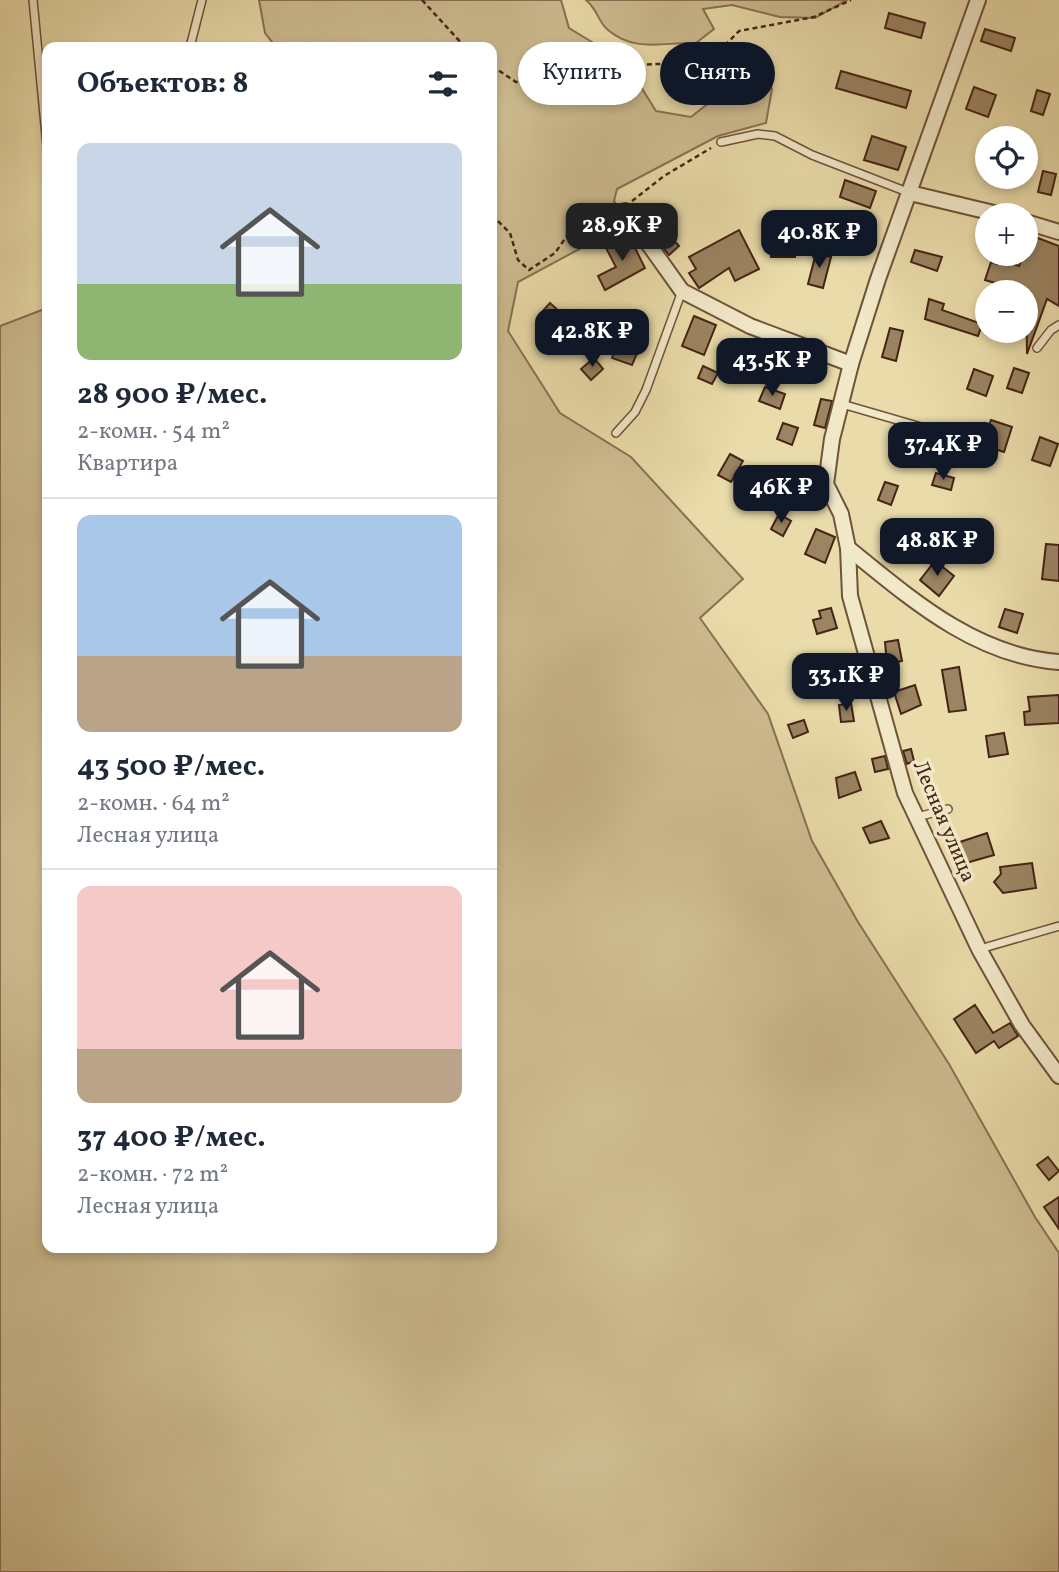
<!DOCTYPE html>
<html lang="ru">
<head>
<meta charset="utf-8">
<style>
  body { margin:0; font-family:Vollkorn,serif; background:#f2f2f3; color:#1f2937; height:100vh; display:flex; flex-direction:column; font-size:26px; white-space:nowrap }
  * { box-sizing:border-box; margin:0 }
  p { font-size:23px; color:#747a83 }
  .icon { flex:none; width:38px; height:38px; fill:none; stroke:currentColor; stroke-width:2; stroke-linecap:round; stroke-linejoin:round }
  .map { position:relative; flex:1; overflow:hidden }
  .details { position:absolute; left:42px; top:42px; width:455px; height:1211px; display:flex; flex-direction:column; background:#fff; border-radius:14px; box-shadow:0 4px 10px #0003 }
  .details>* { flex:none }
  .top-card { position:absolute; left:518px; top:42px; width:436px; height:63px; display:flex; gap:14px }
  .controls { position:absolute; left:975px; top:126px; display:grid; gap:14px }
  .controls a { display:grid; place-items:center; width:63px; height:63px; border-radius:50%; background:#fff; box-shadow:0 4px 10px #0003; font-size:35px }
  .price { position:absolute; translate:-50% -60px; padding:0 16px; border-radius:14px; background:#111827; color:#fff; font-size:23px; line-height:46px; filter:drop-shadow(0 2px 4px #0008) }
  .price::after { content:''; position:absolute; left:50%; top:42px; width:21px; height:16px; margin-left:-10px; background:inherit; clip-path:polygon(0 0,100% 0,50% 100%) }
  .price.active { background:#222; color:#fff }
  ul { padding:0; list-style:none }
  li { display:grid; align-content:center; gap:14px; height:371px; padding:0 35px }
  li+li { border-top:2px solid #e0e1e3 }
  li span { display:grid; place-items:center; height:217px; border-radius:14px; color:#555 }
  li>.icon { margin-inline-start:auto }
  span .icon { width:126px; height:126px; fill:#fffc; stroke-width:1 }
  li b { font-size:30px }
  h2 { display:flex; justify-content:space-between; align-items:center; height:84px; padding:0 35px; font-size:30px }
  .pill { padding:0 24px; border-radius:32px; background:#fff; box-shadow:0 4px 10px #0003; font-size:24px; line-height:63px }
  .pill.active { background:#111827; color:#fff }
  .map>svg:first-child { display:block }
</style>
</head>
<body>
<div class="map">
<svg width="1059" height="1572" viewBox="0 0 1059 1572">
  <rect width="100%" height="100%" fill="#eadcaa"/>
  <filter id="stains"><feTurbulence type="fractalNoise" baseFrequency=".00286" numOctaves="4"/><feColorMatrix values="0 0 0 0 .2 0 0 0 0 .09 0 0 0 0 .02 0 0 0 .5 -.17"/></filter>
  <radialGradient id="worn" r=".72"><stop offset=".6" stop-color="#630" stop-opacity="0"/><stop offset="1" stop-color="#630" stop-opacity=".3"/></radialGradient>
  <!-- green -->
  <g fill="#cebd91" stroke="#8a7053" stroke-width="2">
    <path d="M 259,0 L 561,0 L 569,28 L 592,42 L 583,59 L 588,69 L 621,64 L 636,79 L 656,111 L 691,117 L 744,75 L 766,72 L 772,89 L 766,123 L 718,136 L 617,189 L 614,201 L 626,224 L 518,282 L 508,331 L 560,413 L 631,457 L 743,579 L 700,618 L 768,714 L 812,841 L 858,922 L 949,1064 L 1035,1217 L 1059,1253 L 1059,1572 L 0,1572 L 0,326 L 47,308 L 47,1248 L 492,1248 L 492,47 L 276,47 L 265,33 Z"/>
    <path d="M 586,0 L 847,0 L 815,18 L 780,17 L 732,5 L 703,9 L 714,29 L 696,43 C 664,42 635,53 608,30 C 598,22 598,10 586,0 Z"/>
  </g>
  <!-- building -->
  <g fill="#9b8462" stroke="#462415" stroke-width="2">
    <path d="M 889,13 L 925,23 L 921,38 L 885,28 Z"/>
    <path d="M 985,29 L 1015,38 L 1011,51 L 981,41 Z"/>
    <path d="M 841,71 L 911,91 L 906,108 L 836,88 Z"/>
    <path d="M 974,87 L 996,95 L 988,117 L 966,109 Z"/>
    <path d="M 1037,90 L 1050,94 L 1043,115 L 1031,111 Z"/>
    <path d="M 872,136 L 906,147 L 898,170 L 864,160 Z"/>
    <path d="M 1043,171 L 1056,174 L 1051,195 L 1038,192 Z"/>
    <path d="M 845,180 L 876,191 L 870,208 L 840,197 Z"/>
    <path d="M 661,226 L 679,246 L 669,255 L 653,234 Z"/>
    <path d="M 853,227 L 865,232 L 858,247 L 847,242 Z"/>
    <path d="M 739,230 L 759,269 L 735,281 L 729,268 L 699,288 L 689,273 L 696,269 L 689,257 Z"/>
    <path d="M 1030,235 L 1059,246 L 1059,306 L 1047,299 L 1027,354 L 1026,292 L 985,280 L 991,262 L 997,264 L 999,259 L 1019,266 Z"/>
    <path d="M 629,236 L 645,268 L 605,290 L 598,276 L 616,267 L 606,248 Z"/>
    <rect x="771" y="243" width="24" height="14"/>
    <path d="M 915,250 L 942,257 L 937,271 L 911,262 Z"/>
    <path d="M 816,253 L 831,257 L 823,288 L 808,284 Z"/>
    <path d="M 929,299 L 944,304 L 942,310 L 982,324 L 978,336 L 925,319 Z"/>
    <path d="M 550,303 L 571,322 L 555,340 L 540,326 L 545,320 L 540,314 Z"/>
    <path d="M 694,316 L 716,325 L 704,355 L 682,346 Z"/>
    <path d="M 890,328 L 903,331 L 896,361 L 882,357 Z"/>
    <path d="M 618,343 L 638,351 L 632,365 L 612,358 Z"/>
    <path d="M 594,358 L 603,369 L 591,380 L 581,369 Z"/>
    <path d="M 703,366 L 718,373 L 712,384 L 698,378 Z"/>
    <path d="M 1014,368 L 1029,373 L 1022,393 L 1007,388 Z"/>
    <path d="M 974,369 L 993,376 L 986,396 L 967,389 Z"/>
    <path d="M 765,387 L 785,394 L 780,409 L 759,401 Z"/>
    <path d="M 821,399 L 832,401 L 825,428 L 814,425 Z"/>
    <path d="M 991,420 L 1012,427 L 1004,452 L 982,445 L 985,423 L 989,425 Z"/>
    <path d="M 783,423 L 798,428 L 792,445 L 777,439 Z"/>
    <path d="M 1040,437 L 1058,444 L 1050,466 L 1032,460 Z"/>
    <path d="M 730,454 L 743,461 L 731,482 L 718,475 Z"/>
    <path d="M 936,473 L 954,478 L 951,490 L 932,485 Z"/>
    <path d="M 885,482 L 898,486 L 891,505 L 878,500 Z"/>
    <path d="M 779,514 L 791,521 L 783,536 L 771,529 Z"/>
    <path d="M 816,529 L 835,537 L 825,563 L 805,554 Z"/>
    <path d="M 1046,544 L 1059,545 L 1059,581 L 1042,579 Z"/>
    <path d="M 935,561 L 954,576 L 939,596 L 920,580 Z"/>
    <path d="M 831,608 L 837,628 L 817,634 L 813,620 L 821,618 L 819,611 Z"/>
    <path d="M 1005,609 L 1023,614 L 1017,633 L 999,627 Z"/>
    <path d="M 898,640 L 902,661 L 887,664 L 885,642 Z"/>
    <path d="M 959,667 L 966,710 L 949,712 L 942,670 Z"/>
    <path d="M 915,685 L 921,705 L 901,714 L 894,692 Z"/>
    <path d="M 1059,695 L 1059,723 L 1025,725 L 1024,712 L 1030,711 L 1028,697 Z"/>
    <path d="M 851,703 L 854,721 L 841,722 L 839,705 Z"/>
    <path d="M 804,720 L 808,732 L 793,738 L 788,725 Z"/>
    <path d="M 1004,733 L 1008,754 L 989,757 L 986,736 Z"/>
    <path d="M 911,749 L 914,761 L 907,764 L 903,751 Z"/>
    <path d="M 885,756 L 888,769 L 875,772 L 872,759 Z"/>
    <path d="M 855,772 L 861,790 L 839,798 L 836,778 Z"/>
    <path d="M 881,821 L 889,838 L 870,843 L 863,828 Z"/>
    <path d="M 987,833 L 994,855 L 966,863 L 960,842 Z"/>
    <path d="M 1032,863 L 1036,888 L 1003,893 L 994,882 L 1001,874 L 1000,867 Z"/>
    <path d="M 975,1005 L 993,1033 L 1010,1023 L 1018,1036 L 999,1048 L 994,1041 L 976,1053 L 954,1019 Z"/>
    <path d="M 1048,1157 L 1059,1171 L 1049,1180 L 1037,1165 Z"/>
    <path d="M 1059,1197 L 1059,1229 L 1044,1207 Z"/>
  </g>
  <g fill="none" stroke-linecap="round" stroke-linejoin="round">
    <!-- service casing -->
    <g stroke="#6f523a" stroke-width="10">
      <g id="service">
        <path d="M 33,0 L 47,146"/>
        <path d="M 190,47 L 202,0"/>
        <path d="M 721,142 L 758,134 L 775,136 L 812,155 L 910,193"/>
        <path d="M 1037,348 L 1051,330 L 1059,325"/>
        <path d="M 842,404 L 928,429"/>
        <path d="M 616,433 L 635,412 L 646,390 L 682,291"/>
        <path d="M 788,474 L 812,484 L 826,484"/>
        <path d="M 917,817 L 948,809"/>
        <path d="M 980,949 L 1059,926"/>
      </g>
    </g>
    <!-- minor casing -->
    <g stroke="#6f523a" stroke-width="18">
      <g id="minor">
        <path d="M 978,0 L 878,279 L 851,364 L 832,439 L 826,484 L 841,514 L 848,548 L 850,596 L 905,793 L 979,949 L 1022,1025 L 1059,1076"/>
        <path d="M 910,193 L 1002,215"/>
        <path d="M 625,211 L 682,291 L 750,326 L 851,364"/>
        <path d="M 1026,222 L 1059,232"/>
        <path d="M 848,548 C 911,599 975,656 1059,662"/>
      </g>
    </g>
    <!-- path -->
    <g stroke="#462415" stroke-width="2.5" stroke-dasharray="5 3.5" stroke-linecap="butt">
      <path d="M 422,0 L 465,47"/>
      <path d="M 492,66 L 516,82 L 540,83 L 633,65 L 709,62 L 739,31 L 814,17 L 851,0"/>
      <path d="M 632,201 L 664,176 L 711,148"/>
      <path d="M 492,215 L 510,233 L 518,260 L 529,270 L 555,253 L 571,230 L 603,211 L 610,211"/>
    </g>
    <!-- service -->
    <use href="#service" stroke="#f1e8c8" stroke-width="7"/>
    <!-- minor -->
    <use href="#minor" stroke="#f1e8c8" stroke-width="14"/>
  </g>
  <g text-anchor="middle" stroke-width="7" stroke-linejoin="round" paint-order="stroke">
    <!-- street labels -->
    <g font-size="21" fill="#462415" stroke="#f1e8c8">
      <text transform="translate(945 821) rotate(67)" y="7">Лесная улица</text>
    </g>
  </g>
  <rect width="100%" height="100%" filter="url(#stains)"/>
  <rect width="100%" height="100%" fill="url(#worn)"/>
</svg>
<div class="controls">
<a><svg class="icon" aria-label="locate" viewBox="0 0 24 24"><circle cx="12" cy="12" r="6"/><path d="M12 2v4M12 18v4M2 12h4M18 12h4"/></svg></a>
<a>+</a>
<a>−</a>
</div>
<b class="price active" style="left:622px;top:263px">28.9K ₽</b>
<b class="price" style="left:819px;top:270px">40.8K ₽</b>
<b class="price" style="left:592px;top:369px">42.8K ₽</b>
<b class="price" style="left:772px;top:398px">43.5K ₽</b>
<b class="price" style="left:943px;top:482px">37.4K ₽</b>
<b class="price" style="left:781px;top:525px">46K ₽</b>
<b class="price" style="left:937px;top:578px">48.8K ₽</b>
<b class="price" style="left:846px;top:713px">33.1K ₽</b>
<div class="top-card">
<a class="pill">Купить</a>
<a class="pill active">Снять</a>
</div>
<section class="details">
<h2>Объектов: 8<svg class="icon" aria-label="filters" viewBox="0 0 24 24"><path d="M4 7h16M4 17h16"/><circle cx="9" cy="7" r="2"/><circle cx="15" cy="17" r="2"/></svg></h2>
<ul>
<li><span style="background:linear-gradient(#c9d6e8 65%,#8fb573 0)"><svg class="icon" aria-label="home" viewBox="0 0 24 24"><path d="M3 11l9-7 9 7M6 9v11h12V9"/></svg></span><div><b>28 900 ₽/мес.</b><p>2-комн. · 54 m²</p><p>Квартира</p></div></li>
<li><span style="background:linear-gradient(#a9c7e8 65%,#b9a48a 0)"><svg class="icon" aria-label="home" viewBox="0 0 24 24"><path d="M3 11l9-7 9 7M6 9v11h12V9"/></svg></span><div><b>43 500 ₽/мес.</b><p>2-комн. · 64 m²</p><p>Лесная улица</p></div></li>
<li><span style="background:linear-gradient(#f6c9c9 75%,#b9a48a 0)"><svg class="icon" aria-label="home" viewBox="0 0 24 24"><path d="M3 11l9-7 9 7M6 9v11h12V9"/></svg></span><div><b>37 400 ₽/мес.</b><p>2-комн. · 72 m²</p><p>Лесная улица</p></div></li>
</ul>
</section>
</div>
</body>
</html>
